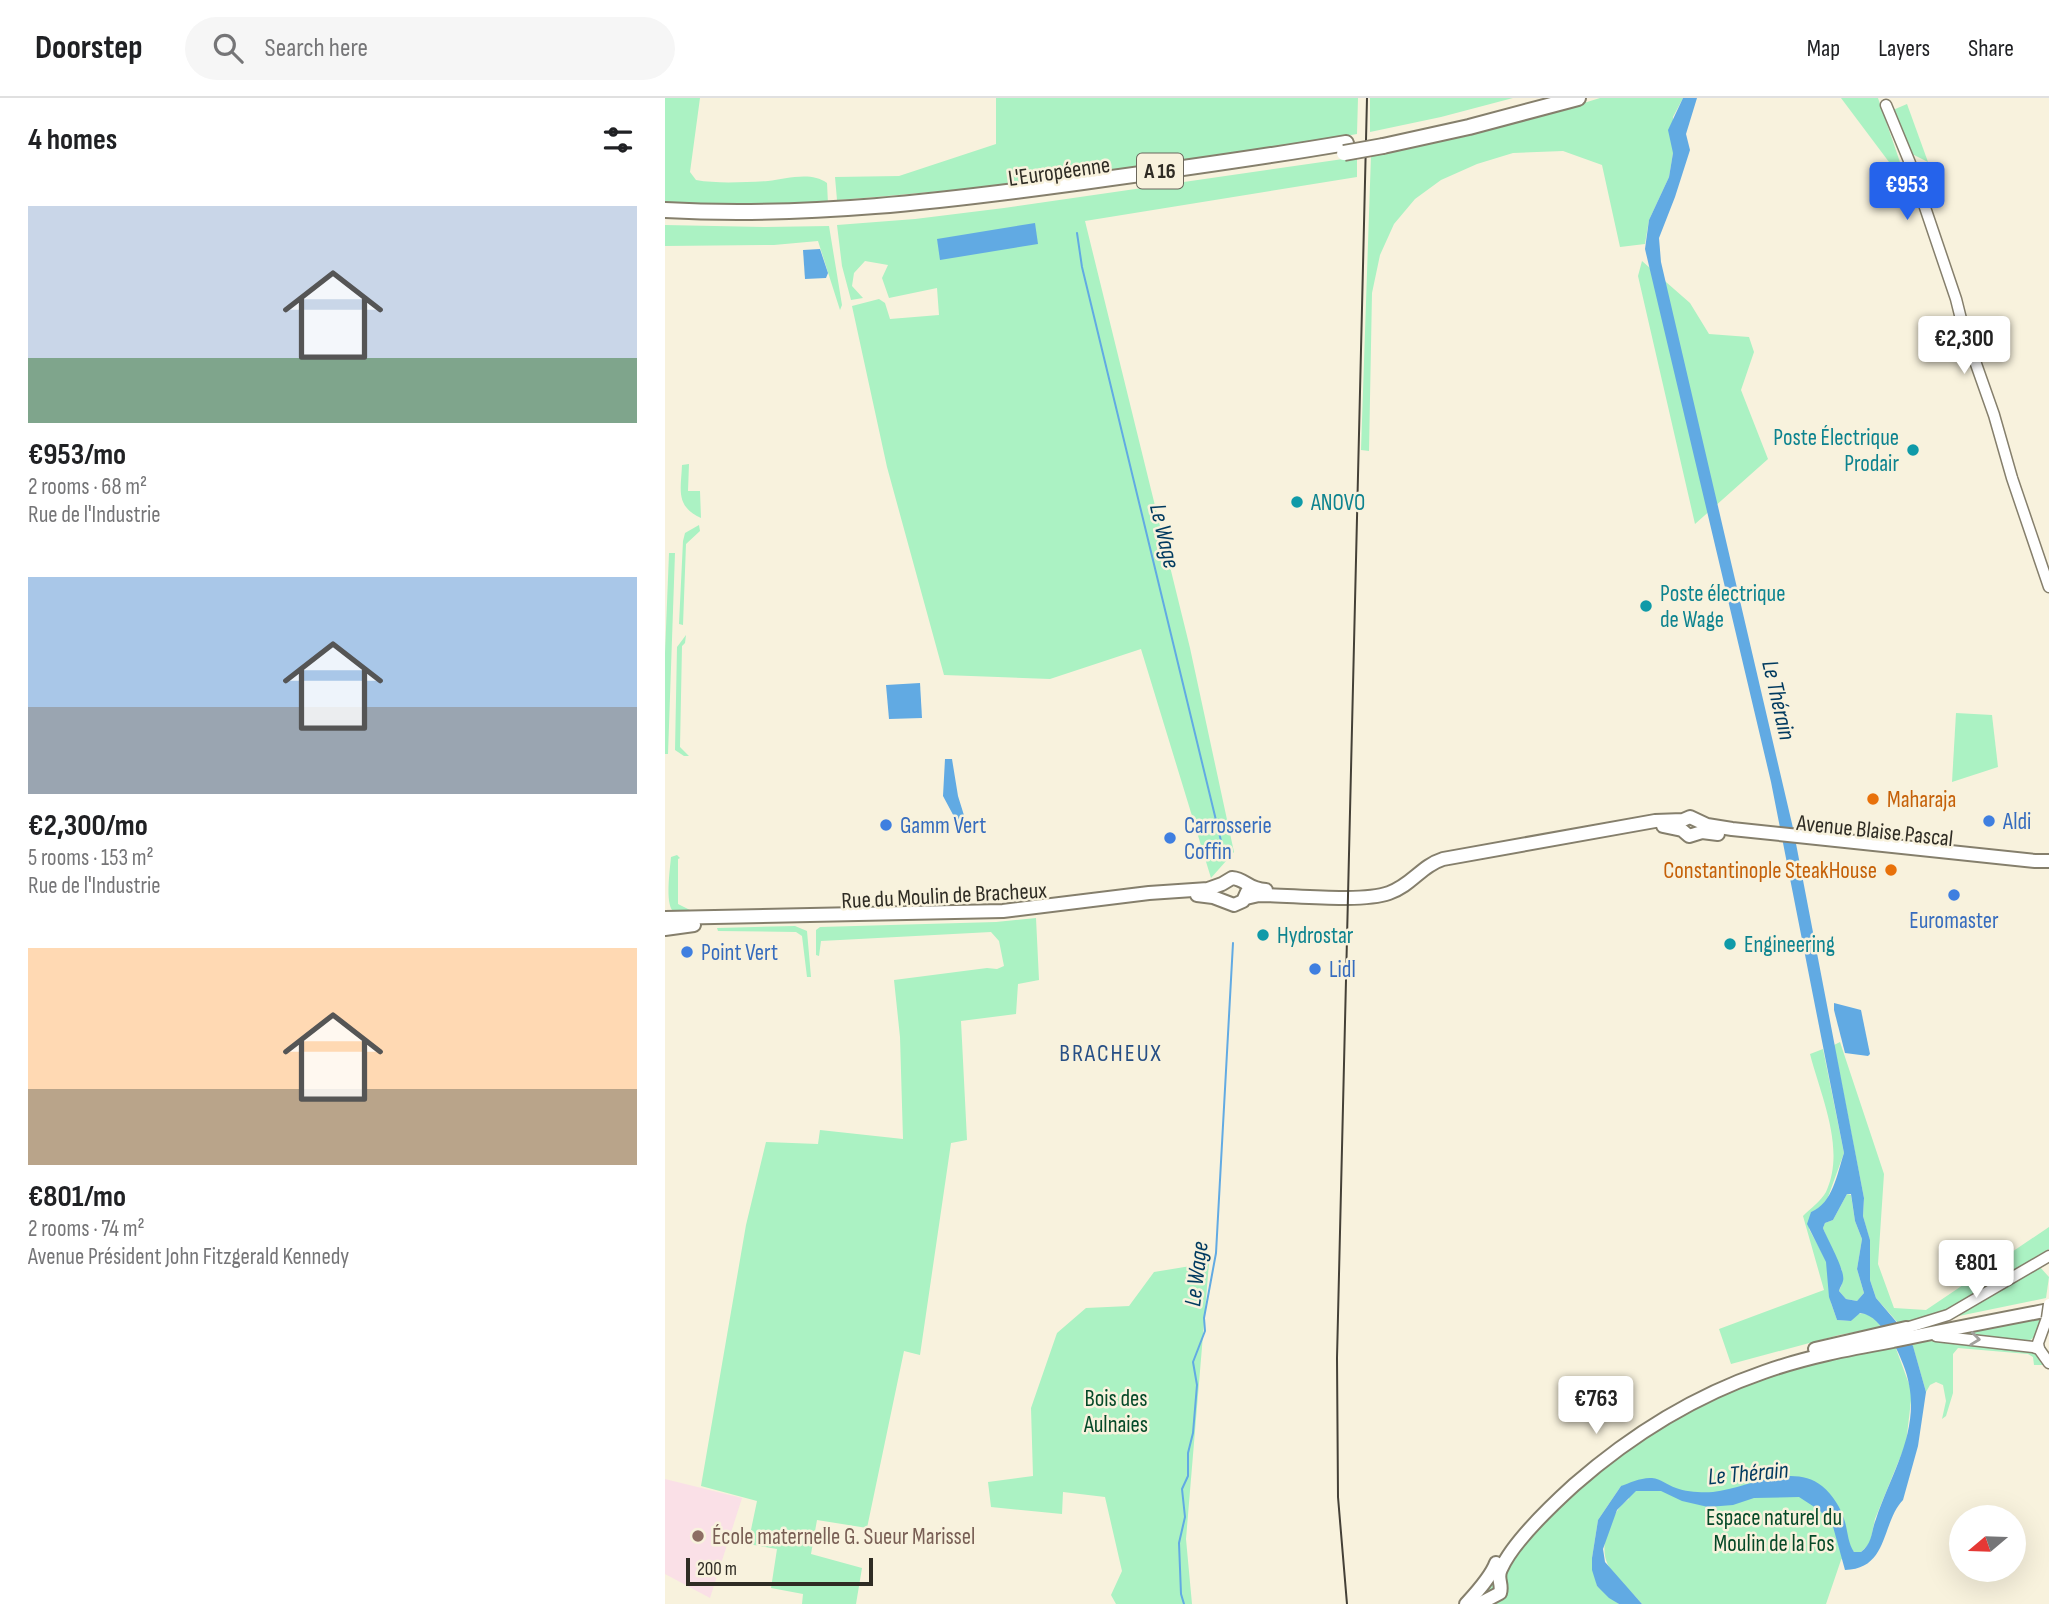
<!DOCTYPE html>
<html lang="en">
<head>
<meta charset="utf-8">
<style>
  body { margin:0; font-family:"Sofia Sans Condensed",sans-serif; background:#f6f6f6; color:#202124; height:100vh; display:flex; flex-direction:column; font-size:26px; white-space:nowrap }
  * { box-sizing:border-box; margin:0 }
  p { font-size:23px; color:#757577 }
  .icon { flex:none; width:38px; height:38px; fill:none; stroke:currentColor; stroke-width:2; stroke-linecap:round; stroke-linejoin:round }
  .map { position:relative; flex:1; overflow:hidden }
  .side { display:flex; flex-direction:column; background:#fff; width:665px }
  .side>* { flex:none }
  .needle { width:46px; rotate:251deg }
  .controls { position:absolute; left:1284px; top:1407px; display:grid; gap:14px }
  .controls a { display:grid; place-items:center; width:77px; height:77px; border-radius:50%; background:#fff; box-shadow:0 7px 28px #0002; font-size:35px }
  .scale { position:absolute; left:21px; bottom:18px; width:187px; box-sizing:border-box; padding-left:7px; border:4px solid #2f2c24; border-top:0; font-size:19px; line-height:24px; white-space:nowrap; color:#2f2c24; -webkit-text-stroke:5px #f8f2dd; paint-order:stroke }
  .price { position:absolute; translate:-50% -60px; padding:0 16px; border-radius:7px; background:#fff; color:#222; font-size:23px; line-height:46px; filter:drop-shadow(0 2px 4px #0008) }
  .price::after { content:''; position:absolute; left:50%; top:42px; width:21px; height:16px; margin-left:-10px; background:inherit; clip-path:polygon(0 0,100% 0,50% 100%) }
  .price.on { background:#2563eb; color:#fff }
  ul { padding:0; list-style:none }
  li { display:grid; align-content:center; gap:14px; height:371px; padding:0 28px }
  li span { display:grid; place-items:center; height:217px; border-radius:0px; color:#555 }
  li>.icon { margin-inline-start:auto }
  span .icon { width:126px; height:126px; fill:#fffc; stroke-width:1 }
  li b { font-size:30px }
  h2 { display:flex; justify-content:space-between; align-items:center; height:84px; padding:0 28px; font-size:30px }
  header { display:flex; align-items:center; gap:42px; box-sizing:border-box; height:98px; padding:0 35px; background:#fff; border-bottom:2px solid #e0e0e0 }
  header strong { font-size:33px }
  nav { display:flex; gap:38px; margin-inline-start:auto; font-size:24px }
  .search { width:490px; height:63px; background:#f6f6f6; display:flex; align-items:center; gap:18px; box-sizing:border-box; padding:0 24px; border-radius:38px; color:#757577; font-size:26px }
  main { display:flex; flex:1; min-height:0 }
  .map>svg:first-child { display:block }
</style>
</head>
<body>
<header>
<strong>Doorstep</strong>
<div class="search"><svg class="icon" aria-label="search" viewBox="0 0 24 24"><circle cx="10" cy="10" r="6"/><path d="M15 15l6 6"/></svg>Search here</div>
<nav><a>Map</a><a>Layers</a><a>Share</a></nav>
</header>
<main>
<section class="side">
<h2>4 homes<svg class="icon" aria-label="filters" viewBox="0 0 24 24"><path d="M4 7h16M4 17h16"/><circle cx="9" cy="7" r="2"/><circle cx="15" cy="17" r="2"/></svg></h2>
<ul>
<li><span style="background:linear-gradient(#c9d6e8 70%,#7fa58c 0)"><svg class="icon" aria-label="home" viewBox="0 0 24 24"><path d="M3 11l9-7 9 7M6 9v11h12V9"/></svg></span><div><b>€953/mo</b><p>2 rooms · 68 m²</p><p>Rue de l'Industrie</p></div></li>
<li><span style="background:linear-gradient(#a9c7e8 60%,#9aa5b1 0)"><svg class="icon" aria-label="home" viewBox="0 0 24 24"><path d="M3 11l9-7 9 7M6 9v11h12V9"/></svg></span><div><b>€2,300/mo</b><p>5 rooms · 153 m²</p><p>Rue de l'Industrie</p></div></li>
<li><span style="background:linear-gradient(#ffd9b3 65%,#b9a48a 0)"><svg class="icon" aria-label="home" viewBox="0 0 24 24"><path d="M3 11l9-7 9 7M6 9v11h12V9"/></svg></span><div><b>€801/mo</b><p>2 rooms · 74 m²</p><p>Avenue Président John Fitzgerald Kennedy</p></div></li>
</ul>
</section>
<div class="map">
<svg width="1384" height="1506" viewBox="0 0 1384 1506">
  <rect width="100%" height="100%" fill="#f8f2dd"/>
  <!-- education -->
  <path fill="#fae0e7" d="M 0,1381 L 77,1400 L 45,1500 L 0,1476 Z"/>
  <!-- green -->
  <g fill="#abf2c3">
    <path d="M 0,0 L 35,0 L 25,74 L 31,82 C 53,86 81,84 103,83 C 121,81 146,73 162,85 L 163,106 L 0,105 Z"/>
    <path d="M 331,0 L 693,0 L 692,36 C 520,66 346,89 172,102 L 170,79 L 234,78 L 331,46 Z"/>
    <path d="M 705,0 L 848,0 L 776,19 L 705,34 Z"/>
    <path d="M 935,0 L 1018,0 L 1008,19 L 1008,55 L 1004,79 L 984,122 L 980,146 L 955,149 L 937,67 L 898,53 L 848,55 L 812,66 L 776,82 L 750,101 L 729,126 L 715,157 L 707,195 L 704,353 L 696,352 L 706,57 L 880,17 Z"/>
    <path d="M 1176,0 L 1213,0 L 1237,70 L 1230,72 Z"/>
    <path d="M 1242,6 L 1263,64 L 1243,54 L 1228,12 Z"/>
    <path d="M 692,59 L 692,79 L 420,123 L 525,550 L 569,754 L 546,780 L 476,551 L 385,581 L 279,577 L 222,369 L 187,208 L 214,201 L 220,205 L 225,221 L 274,217 L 272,190 L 224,200 L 217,180 L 223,167 L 200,163 L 189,175 L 187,188 L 198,200 L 186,202 L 177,168 L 172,127 L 250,121 L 339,110 Z"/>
    <path d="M 0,127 L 100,129 L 164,128 L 177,207 L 175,212 L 153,143 L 109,147 L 0,148 Z"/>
    <path d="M 977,163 L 1025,205 L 1044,236 L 1084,239 L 1089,254 L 1076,292 L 1103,361 L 1030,426 L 973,178 Z"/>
    <path d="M 24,366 L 23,393 L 35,393 L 36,420 C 10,408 16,392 17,367 Z"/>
    <path d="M 34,427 L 35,433 L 21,446 L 18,527 L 14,526 L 18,443 L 20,435 Z"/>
    <path d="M 4,455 L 10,455 L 3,656 L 0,656 L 0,555 Z"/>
    <path d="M 21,537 L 20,545 L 17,548 L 15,649 L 24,658 L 19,658 L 10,652 L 12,549 Z"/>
    <path d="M 1291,615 L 1327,617 L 1333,669 L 1287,684 Z"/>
    <path d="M 12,757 L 15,760 L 13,761 L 13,806 L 27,813 L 53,813 L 53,814 C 44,814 15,817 8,813 C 0,805 5,771 6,759 Z"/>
    <path d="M 371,820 L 374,882 L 353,886 L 351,916 L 296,923 L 302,1042 L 286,1045 L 255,1257 L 239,1253 L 202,1430 L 152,1422 L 146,1456 L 197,1470 L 191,1506 L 137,1506 L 138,1496 L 106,1490 L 112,1451 L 83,1446 L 92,1403 L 36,1388 L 81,1127 L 101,1044 L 153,1046 L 155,1032 L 238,1041 L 235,939 L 229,882 L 322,870 L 332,871 L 339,868 L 334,843 L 326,834 L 156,843 L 154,858 L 151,857 L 151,832 L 155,829 L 331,824 Z"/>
    <path d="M 130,828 L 142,833 L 146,879 L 142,879 L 137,838 L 131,834 L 53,833 L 52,830 Z"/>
    <path d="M 1175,944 L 1219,1076 L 1213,1166 L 1229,1210 L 1261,1212 L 1384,1129 L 1384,1151 L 1275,1216 L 1238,1227 L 1234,1226 L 1211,1200 L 1205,1182 L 1205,1143 L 1198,1118 L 1199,1100 L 1169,947 Z"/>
    <path d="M 1158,951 L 1179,1055 L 1163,1099 L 1156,1109 L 1146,1114 L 1144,1131 L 1162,1164 L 1166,1205 L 1172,1222 L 1186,1223 L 1192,1216 C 1204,1214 1210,1220 1216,1229 L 1174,1237 L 1066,1266 L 1054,1231 L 1159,1192 L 1138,1118 C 1145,1111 1156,1103 1161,1094 C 1181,1051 1156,999 1145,956 Z"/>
    <path d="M 1182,1096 L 1186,1097 L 1190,1123 L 1197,1141 L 1192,1171 L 1199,1195 L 1192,1203 L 1181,1201 L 1174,1193 L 1177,1186 L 1177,1172 L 1170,1161 L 1158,1130 L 1160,1125 L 1168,1122 Z"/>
    <path d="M 544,1165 L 521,1441 L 527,1506 L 451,1506 L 446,1497 L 457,1473 L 440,1399 L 398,1394 L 397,1416 L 326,1409 L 323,1384 L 368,1378 L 366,1310 L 392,1235 L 421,1210 L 464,1208 L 489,1174 Z"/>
    <path d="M 1374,1168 L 1384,1179 L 1381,1200 L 1284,1220 Z"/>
    <path d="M 1378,1218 C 1374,1230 1372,1242 1358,1245 L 1282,1236 Z"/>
    <path d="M 1268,1243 L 1366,1254 L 1372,1257 L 1379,1267 L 1369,1267 L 1368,1259 L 1363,1256 L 1293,1250 L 1288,1256 L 1288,1295 L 1281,1318 L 1277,1321 L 1281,1303 L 1278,1287 L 1271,1284 L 1265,1287 L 1261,1294 L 1247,1245 Z"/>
    <path d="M 1230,1248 L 1247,1294 L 1241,1345 L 1210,1421 L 1205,1445 L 1196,1454 L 1189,1454 L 1185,1449 L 1176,1462 L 1161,1506 L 977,1506 C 953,1477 928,1469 945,1427 C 950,1416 954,1407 964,1401 L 956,1388 L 933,1422 L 927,1460 L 932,1488 L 954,1506 L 832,1506 L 822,1492 L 821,1490 L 826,1484 L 829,1485 C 847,1465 862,1443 880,1424 C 941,1359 1022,1306 1106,1278 C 1147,1264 1188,1256 1230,1248 Z"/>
  </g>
  <!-- water -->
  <g fill="#61aae3" fill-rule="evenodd">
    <path d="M 1018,0 L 1032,0 L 1021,36 L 1025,52 L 1010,99 L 994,140 L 996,164 L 1128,730 L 1199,1100 L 1198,1118 L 1205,1142 L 1205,1182 L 1211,1200 L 1240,1234 L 1248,1248 L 1261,1294 L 1253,1348 L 1238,1402 C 1216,1425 1224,1471 1180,1472 L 1167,1425 L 1154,1412 L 1134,1399 L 1089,1400 L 1068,1407 L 1043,1409 L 1017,1403 L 996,1393 L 971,1393 L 952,1412 L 938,1451 L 940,1464 L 977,1506 L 954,1506 L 944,1500 L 932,1488 L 927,1472 L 927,1460 L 933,1422 L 956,1388 C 964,1385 977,1379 987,1380 C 996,1381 1002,1387 1011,1390 C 1021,1394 1038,1395 1048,1394 C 1082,1390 1127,1364 1157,1388 C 1168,1397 1176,1410 1180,1424 C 1183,1435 1183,1445 1189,1454 L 1196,1454 C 1208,1445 1206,1433 1211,1421 C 1229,1368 1261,1324 1238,1266 C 1234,1256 1230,1246 1223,1238 C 1215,1227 1209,1217 1195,1215 L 1186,1223 L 1172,1222 L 1164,1199 L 1161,1164 L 1142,1126 L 1146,1114 C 1168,1105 1172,1076 1179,1055 L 1106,684 L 980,151 L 984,122 L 1004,79 L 1008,55 L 1003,32 ZM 1182,1096 L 1186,1096 L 1190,1123 L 1197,1141 L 1192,1171 L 1199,1195 L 1192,1203 L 1181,1201 L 1174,1193 C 1175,1189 1177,1187 1178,1183 C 1181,1173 1162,1141 1158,1130 L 1160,1125 L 1168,1122 Z"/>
    <path d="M 370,125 L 373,146 L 275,162 L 272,141 Z"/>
    <path d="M 155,151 L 163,175 L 161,180 L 140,181 L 138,152 Z"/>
    <path d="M 255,585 L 257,620 L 224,621 L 221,587 Z"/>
    <path d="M 280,661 L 287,661 L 293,698 L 302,727 L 293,726 L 278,698 Z"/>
    <path d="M 1169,905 L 1196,912 L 1205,956 L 1203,958 L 1180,955 L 1169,912 Z"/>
  </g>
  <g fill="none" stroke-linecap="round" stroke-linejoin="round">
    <!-- stream -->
    <g stroke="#61aae3" stroke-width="2">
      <path d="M 412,135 L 417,169 L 557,747"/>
      <path d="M 519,1506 L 516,1496 L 514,1445 L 520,1419 L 517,1391 L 523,1378 L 523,1355 L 528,1335 L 532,1287 L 528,1264 L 540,1233 L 539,1220 L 551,1155 L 568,845"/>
    </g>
    <!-- minor casing -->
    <g stroke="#857f6c" stroke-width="13">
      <g id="minor">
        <path d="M 1221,7 L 1245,65 L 1291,201 L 1298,229 L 1329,317 L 1347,380 L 1384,489"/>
        <path d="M 1241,1230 L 1283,1217 L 1384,1158"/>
        <path d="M 1271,1238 L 1368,1249 L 1374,1251 L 1384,1265"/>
        <path d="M 1374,1251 L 1373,1245 L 1382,1220"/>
      </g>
    </g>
    <!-- major casing -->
    <g stroke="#857f6c" stroke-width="16">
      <g id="major">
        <path d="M 998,728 L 1017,732 L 1024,738 L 1037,734 L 1053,736"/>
        <path d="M 532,797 L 548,799 L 569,807 L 578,803 L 582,794"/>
        <path d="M 581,800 L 594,797 C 628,797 695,805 724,795 C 747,787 756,768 778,761 L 990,723 L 1018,722 L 1025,719 L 1042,727 L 1067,731 L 1370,763 L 1384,763"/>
        <path d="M 0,820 L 338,813 L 484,795 L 543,791 L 557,786 L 567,780 C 581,781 582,791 601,792"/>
        <path d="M 0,831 L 29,827"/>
        <path d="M 1150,1251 L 1241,1230"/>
        <path d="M 801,1506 C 811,1495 826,1479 831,1465"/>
        <path d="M 814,1506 L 835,1495 C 838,1486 831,1480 836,1471 C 848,1444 887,1407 909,1387 C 965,1338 1029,1298 1099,1274 C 1141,1259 1184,1251 1228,1243 C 1280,1232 1332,1222 1384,1212"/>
      </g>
    </g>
    <!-- highway casing -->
    <g stroke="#857f6c" stroke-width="18">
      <g id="highway">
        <path d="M 718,48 L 804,29 L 913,0"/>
        <path d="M 0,112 C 141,120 279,103 418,84 C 506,72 594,60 681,45"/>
      </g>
    </g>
    <!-- minor -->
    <use href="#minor" stroke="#fff" stroke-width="10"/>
    <!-- major -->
    <use href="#major" stroke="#fff" stroke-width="12"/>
    <!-- highway -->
    <use href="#highway" stroke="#fff" stroke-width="14"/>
    <!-- rail -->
    <path stroke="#444037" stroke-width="2" d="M 682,1506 L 673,1399 L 672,1260 L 702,0"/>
    <!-- minor-bridge casing -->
    <g stroke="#857f6c" stroke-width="13" stroke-linecap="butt">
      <path id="minor-bridge" d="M 1382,1220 L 1384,1206"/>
    </g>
    <!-- highway-bridge casing -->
    <g stroke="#857f6c" stroke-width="18" stroke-linecap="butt">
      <path id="highway-bridge" d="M 679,55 L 718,48"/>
    </g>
    <!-- minor-bridge -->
    <use href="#minor-bridge" stroke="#fff" stroke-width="10"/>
    <!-- highway-bridge -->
    <use href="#highway-bridge" stroke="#fff" stroke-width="14"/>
  </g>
  <!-- one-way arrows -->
  <defs><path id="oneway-chevron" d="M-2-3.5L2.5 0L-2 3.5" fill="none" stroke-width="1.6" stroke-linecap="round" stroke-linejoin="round" transform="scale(1.75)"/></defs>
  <use stroke="#a1a09c" href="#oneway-chevron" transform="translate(1310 1241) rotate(7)"/>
  <!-- markers -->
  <g fill="#0f9aa8" stroke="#f8f2dd" stroke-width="2.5">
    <circle cx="1248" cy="352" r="7"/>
    <circle cx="632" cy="404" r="7"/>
    <circle cx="981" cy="508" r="7"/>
    <circle cx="598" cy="837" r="7"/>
    <circle cx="1065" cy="846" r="7"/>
  </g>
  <g fill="#e8710a" stroke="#f8f2dd" stroke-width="2.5">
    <circle cx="1208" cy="701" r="7"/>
    <circle cx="1226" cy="772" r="7"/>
  </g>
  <g fill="#3f7fe0" stroke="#f8f2dd" stroke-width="2.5">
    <circle cx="1324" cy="723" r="7"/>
    <circle cx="221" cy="727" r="7"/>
    <circle cx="505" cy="740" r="7"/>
    <circle cx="1289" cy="797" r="7"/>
    <circle cx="22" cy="854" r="7"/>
    <circle cx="650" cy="871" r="7"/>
  </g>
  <circle fill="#8d6e63" stroke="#f8f2dd" stroke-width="2.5" cx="33" cy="1438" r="7"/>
  <g text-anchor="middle" stroke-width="5" stroke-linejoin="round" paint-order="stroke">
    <!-- shield labels -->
    <rect fill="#f8f2dd" stroke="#6b675c" stroke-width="2" x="472" y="55.5" width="46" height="35" rx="5"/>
    <g font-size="21" font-weight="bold" fill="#2f2c24">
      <text x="495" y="80">A 16</text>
    </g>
    <!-- street labels -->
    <g font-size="23" fill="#2f2c24" stroke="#f8f2dd">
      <text transform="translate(394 73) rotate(-8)" y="8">L'Européenne</text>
      <text transform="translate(1210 732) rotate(6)" y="8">Avenue Blaise Pascal</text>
      <text transform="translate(279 797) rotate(-3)" y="8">Rue du Moulin de Bracheux</text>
    </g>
    <!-- culture labels -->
    <g font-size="23" fill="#0d838f" stroke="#f8f2dd" text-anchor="start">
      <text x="1234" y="347" text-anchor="end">Poste Électrique<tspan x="1234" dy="26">Prodair</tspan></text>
      <text x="646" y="412">ANOVO</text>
      <text x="995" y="503">Poste électrique<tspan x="995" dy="26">de Wage</tspan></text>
      <text x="612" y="845">Hydrostar</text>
      <text x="1079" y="854">Engineering</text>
    </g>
    <!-- food labels -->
    <g font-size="23" fill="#c56008" stroke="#f8f2dd" text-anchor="start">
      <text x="1222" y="709">Maharaja</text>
      <text x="1212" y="780" text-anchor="end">Constantinople SteakHouse</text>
    </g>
    <!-- shop labels -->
    <g font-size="23" fill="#366cbe" stroke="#f8f2dd" text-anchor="start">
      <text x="1338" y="731">Aldi</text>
      <text x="235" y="735">Gamm Vert</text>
      <text x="519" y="735">Carrosserie<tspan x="519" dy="26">Coffin</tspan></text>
      <text x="1289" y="830" text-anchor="middle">Euromaster</text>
      <text x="36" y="862">Point Vert</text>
      <text x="664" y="879">Lidl</text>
    </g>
    <!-- park labels -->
    <g font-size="23" fill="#054928" stroke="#f8f2dd">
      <text x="451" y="1308">Bois des<tspan x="451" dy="26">Aulnaies</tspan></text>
      <text x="1109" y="1427">Espace naturel du<tspan x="1109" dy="26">Moulin de la Fos</tspan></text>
    </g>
    <!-- education labels -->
    <g font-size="23" fill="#785e54" stroke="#f8f2dd" text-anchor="start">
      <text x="47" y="1446">École maternelle G. Sueur Marissel</text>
    </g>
    <!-- water labels -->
    <g font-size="24" font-style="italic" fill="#003a5f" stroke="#f8f2dd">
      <text transform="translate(500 438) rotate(77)" y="8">Le Wage</text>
      <text transform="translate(1114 602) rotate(77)" y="8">Le Thérain</text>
      <text transform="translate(531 1176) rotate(-83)" y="8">Le Wage</text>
      <text transform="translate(1083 1375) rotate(-5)" y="8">Le Thérain</text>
    </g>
    <!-- neighbourhood labels -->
    <g font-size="24" letter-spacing="2" fill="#274f85" stroke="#f8f2dd">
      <text x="446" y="963">BRACHEUX</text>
    </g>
  </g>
</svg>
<div class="controls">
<a><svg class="needle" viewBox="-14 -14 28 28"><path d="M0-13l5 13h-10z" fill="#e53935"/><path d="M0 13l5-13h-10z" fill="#757577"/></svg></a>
</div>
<div class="scale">200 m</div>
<b class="price on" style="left:1242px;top:124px">€953</b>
<b class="price" style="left:1299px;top:278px">€2,300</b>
<b class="price" style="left:1311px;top:1202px">€801</b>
<b class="price" style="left:931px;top:1338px">€763</b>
</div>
</main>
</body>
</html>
